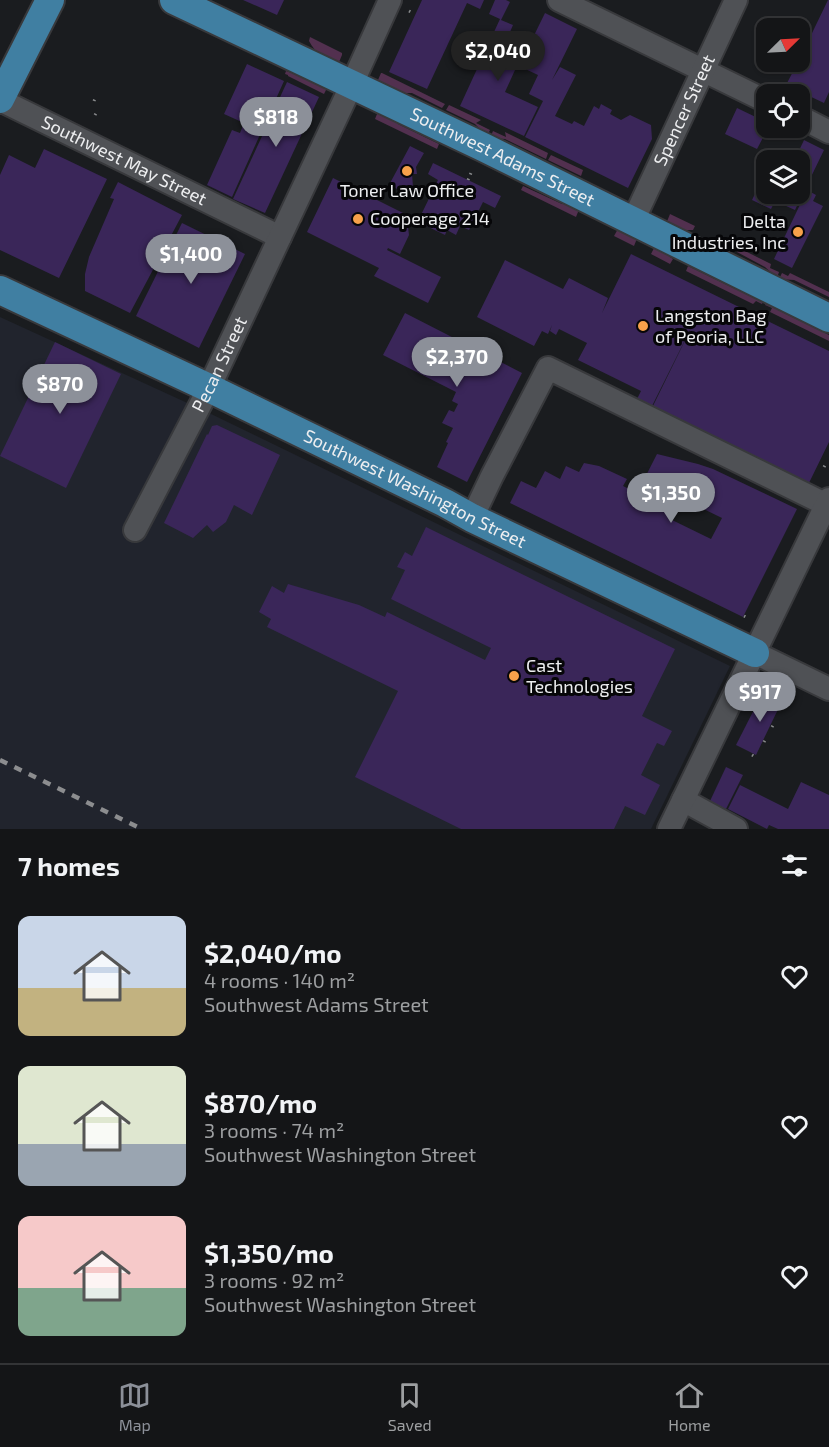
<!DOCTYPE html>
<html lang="en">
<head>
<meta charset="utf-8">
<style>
  body { margin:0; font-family:"Exo 2",sans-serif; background:#212224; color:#f1f3f6; height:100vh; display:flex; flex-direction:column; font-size:22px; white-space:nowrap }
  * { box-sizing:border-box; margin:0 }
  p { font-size:20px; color:#9d9fa1 }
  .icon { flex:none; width:33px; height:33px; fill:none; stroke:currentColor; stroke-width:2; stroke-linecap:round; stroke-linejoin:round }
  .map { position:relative; height:829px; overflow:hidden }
  .panel { display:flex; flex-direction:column; background:#141517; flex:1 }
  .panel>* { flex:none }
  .needle { width:39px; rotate:66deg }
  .fabs { position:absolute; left:756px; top:18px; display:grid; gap:12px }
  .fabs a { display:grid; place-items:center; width:54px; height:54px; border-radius:12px; background:#141517; box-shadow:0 2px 4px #0004,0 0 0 2px #333436; font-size:30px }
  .price { position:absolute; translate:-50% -51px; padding:0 14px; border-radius:21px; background:#8c9099; color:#fff; font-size:20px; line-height:39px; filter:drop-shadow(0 2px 3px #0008) }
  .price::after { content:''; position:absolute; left:50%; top:36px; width:18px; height:14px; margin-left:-9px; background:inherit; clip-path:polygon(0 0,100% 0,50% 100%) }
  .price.on { background:#222; color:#fff }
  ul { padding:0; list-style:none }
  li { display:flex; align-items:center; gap:18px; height:150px; padding:0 18px }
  li span { display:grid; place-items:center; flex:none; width:168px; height:120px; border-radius:12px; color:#555 }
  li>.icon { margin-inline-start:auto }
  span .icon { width:72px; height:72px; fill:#fffc; stroke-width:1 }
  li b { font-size:26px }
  h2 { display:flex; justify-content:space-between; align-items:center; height:72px; padding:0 18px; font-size:26px }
  .tab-bar { display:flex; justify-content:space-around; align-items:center; height:84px; border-top:2px solid #333436; background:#141517; font-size:16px; color:#9d9fa1 }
  .tab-bar a { display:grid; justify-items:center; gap:3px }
  .tab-bar .on { color:#8c9099 }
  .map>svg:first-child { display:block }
</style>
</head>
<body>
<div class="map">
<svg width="829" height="829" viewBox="0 0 829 829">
  <rect width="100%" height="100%" fill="#1a1c1f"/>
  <!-- built -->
  <path fill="#21242d" d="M 0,317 L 207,412 L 730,666 L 651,829 L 0,829 Z"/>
  <!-- green -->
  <g fill="#52304f">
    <path d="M 310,37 L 342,53 L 342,55 L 339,62 C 324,59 316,54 309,41 Z"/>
    <path d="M 286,71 L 295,74 L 302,74 L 328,86 L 324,94 L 288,76 L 288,75 L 285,74 Z"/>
    <path d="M 381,73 L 382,73 L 445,104 L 442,108 L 412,93 L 399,93 L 378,80 Z"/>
    <path d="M 449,105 L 481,120 L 476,123 L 490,130 L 487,136 L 475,124 L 446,110 Z"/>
    <path d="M 379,109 L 393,118 L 398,124 L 439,144 L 437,149 L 375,119 Z"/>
    <path d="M 493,131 L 506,137 L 505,132 L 548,153 L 546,159 L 505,139 L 490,138 Z"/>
    <path d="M 551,155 L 583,170 L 581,176 L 548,160 Z"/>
    <path d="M 523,186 L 562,204 L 572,204 L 580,207 L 576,217 L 521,190 Z"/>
    <path d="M 670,214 L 695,226 L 693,230 L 682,230 L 666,224 Z"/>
    <path d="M 619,227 L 638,236 L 634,246 L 614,236 Z"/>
    <path d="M 656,244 C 663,249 666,255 673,259 L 670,264 L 651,254 Z"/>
    <path d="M 739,248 L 771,264 L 770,268 L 779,272 L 777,278 L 765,267 L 737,252 Z"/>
    <path d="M 688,266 L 752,297 L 765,298 L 762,304 L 756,301 L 753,304 L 686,271 Z"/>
    <path d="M 782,273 L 788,276 L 790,273 L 829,292 L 829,297 L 794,280 L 779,279 Z"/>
    <path d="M 768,299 L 772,302 L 778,310 L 829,335 L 829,341 L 770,312 L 772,308 L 765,305 Z"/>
  </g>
  <!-- building -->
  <g fill="#3a2659" fill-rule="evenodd">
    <path d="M 243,0 L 284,0 L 277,15 Z"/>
    <path d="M 422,0 L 484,0 L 480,9 L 467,3 L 427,89 L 389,72 Z"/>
    <path d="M 495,0 L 506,0 L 510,2 L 501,20 L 513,25 L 507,39 L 510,40 L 504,52 L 520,59 L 505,92 L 538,107 L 524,136 L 460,106 L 500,19 L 489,14 Z"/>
    <path d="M 828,0 L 829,0 L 829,92 L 824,103 L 786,85 L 798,62 L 800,62 L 800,58 Z"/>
    <path d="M 545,13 L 577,29 L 552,80 L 560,67 L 576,75 L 555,116 L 572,124 L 574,121 L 584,126 L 594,106 L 599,109 L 601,104 L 612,110 L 610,114 L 621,120 L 630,115 L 651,125 L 652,139 L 628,188 L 525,137 L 543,101 L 529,94 L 538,75 L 519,66 Z"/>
    <path d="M 247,64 L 284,81 L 232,197 L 207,185 L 232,130 L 240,133 L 244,123 L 224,114 Z"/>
    <path d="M 287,82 L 319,97 L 265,213 L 233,199 Z"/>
    <path d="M 737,108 L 766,122 L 766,128 L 768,128 L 757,149 L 725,134 Z"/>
    <path d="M 804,140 L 824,150 L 795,210 L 775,201 L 771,209 L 752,200 L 766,171 L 766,194 L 800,194 L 800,160 L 772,160 L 774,157 L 779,160 L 780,157 L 787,160 L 791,152 L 797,155 Z"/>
    <path d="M 410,146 L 424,153 L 416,167 L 417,174 L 412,174 L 413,187 L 419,187 L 414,197 L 389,185 Z"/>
    <path d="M 44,149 L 107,179 L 59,278 L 0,250 L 0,175 L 9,155 L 35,168 Z"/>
    <path d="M 433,163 L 501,196 L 495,208 L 483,202 L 469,230 L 460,226 L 456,235 L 447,230 L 445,235 L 416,221 L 420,214 L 421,215 L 438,180 L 428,174 Z"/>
    <path d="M 333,178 L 405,214 L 401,223 L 408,227 L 409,235 L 400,254 L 388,248 L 387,250 L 441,277 L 428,303 L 374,276 L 379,268 L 307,232 Z"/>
    <path d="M 118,182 L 182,215 L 130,313 L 85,291 L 85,274 L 89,257 L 114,199 L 110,198 Z"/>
    <path d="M 807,190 L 816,195 L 813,201 L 823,206 L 792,268 L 774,259 Z"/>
    <path d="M 182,223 L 245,254 L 199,348 L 136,316 Z"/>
    <path d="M 631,254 L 829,351 L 829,442 L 807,487 L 651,410 L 699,312 L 650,410 L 635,403 L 641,391 L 578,360 L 587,343 L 559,329 L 556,335 L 550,331 L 552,325 L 548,334 L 542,331 L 534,346 L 477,317 L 505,260 L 563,289 L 569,278 L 608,298 L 602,313 Z"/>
    <path d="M 405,313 L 522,373 L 467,482 L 437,467 L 448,443 L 446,442 L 453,428 L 442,423 L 449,410 L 454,412 L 458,404 L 452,401 L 456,392 L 383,355 Z"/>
    <path d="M 55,342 L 121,374 L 66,488 L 0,456 Z"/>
    <path d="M 217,425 L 280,455 L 252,515 L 234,505 L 226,522 L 213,532 L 207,525 L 193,538 L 164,523 L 207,434 L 208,435 L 212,426 Z"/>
    <path d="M 657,454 L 698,464 L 713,469 L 797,509 L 743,617 L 510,503 L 521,481 L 536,488 L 545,471 L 560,479 L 566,466 L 579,472 L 584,463 L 599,466 L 627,479 L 623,486 L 637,493 L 628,511 ZM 681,498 L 722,518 L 711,539 L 670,519 Z"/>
    <path d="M 426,527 L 675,649 L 642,716 L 672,731 L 664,746 L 657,743 L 641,775 L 660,785 L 645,815 L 625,806 L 614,829 L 461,829 L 355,777 L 398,691 L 267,627 L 271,619 L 259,612 L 272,586 L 284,593 L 288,584 L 359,605 L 385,617 L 387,612 L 485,660 L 491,648 L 391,599 L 405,570 L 397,567 L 405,552 L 412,556 Z"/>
    <path d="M 764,690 L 783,699 L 756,755 L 736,745 Z"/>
    <path d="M 726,767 L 743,775 L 726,809 L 710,801 Z"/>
    <path d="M 801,782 L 829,795 L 829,829 L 778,829 L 769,825 L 767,829 L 728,809 L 740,785 L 788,809 Z"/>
  </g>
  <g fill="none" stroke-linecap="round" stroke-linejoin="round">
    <!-- minor casing -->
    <g stroke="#38393c" stroke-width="26">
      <g id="minor">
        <path d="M 559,0 L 766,101"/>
        <path id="s1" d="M 0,100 L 280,237"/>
        <path d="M 800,117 L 829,132"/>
        <path id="s2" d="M 633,221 L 736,0"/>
        <path d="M 472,518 L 492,476 L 548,368 L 829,506"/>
        <path id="s3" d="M 135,530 L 209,388 L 352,84 L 390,0"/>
        <path d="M 755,653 L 829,689"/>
        <path d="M 683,800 L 736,829"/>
        <path d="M 669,829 L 829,499"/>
      </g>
    </g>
    <!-- major casing -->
    <g stroke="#38393c" stroke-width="32">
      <g id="major">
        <path id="s4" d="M 174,0 L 483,147 L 829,318"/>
        <path d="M 0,99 L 50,0"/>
        <path id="s5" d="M 0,290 L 209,388 L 445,503 L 472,518 L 755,653"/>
      </g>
    </g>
    <!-- path -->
    <g stroke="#898b8d" stroke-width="3" stroke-dasharray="1.5 4.5" stroke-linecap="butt">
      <path d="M 409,11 L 411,12"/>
      <path d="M 94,101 L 96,96"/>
      <path d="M 95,115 L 98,110"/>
      <path d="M 468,180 L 471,173"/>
      <path d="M 824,467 L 825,465"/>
      <path d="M 744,616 L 746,617"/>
      <path d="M 774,695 L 775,692"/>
      <path d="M 772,727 L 775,722"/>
      <path d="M 764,742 L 767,737"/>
      <path d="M 752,755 L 757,758"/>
    </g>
    <!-- minor -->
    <use href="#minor" stroke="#4f5155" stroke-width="22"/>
    <!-- major -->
    <use href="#major" stroke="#407fa2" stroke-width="28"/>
    <!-- rail -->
    <path stroke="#8c8d8f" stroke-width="4.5" stroke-dasharray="8 8" stroke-linecap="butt" d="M 0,760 L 142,829"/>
  </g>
  <!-- markers -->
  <g fill="#f7a14a" stroke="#060608" stroke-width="2">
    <circle cx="407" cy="171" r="6"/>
    <circle cx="358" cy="219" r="6"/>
    <circle cx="798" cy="232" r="6"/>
    <circle cx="643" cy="326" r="6"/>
    <circle cx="514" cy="676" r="6"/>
  </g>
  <g text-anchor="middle" stroke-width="6" stroke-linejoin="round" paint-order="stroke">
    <!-- street labels -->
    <g font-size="18" fill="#edeef0" stroke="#060608">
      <text dy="6" stroke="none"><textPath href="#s2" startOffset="122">Spencer Street</textPath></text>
      <text dy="6" stroke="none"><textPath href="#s4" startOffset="364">Southwest Adams Street</textPath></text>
      <text dy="6" stroke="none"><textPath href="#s1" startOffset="138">Southwest May Street</textPath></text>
      <text dy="6" stroke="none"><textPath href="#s3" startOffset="186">Pecan Street</textPath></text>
      <text dy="6" stroke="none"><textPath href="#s5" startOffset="460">Southwest Washington Street</textPath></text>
    </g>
    <!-- poi labels -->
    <g font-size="18" fill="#edeef0" stroke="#060608" text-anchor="start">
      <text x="407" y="197" text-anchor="middle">Toner Law Office</text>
      <text x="370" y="225">Cooperage 214</text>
      <text x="786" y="228" text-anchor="end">Delta<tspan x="786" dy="21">Industries, Inc</tspan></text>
      <text x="655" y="322">Langston Bag<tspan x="655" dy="21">of Peoria, LLC</tspan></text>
      <text x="526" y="672">Cast<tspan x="526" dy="21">Technologies</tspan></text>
    </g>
  </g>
</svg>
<div class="fabs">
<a><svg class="needle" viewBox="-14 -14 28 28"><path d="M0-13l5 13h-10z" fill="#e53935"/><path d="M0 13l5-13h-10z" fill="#9d9fa1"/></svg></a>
<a><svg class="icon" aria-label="locate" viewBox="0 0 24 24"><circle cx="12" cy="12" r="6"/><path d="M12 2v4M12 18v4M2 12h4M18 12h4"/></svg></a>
<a><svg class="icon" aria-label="layers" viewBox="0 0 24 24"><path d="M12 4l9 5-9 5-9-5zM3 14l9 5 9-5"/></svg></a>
</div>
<b class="price on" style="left:498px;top:82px">$2,040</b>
<b class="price" style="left:276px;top:148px">$818</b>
<b class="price" style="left:191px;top:285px">$1,400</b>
<b class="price" style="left:457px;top:388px">$2,370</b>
<b class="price" style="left:60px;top:415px">$870</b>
<b class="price" style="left:671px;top:524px">$1,350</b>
<b class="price" style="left:760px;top:723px">$917</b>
</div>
<section class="panel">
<h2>7 homes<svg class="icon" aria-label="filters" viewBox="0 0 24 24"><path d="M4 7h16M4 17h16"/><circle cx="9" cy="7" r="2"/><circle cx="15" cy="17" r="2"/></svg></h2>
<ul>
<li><span style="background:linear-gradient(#c9d6e8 60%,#c2b280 0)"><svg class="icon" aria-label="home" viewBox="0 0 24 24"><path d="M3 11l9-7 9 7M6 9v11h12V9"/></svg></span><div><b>$2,040/mo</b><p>4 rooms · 140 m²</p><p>Southwest Adams Street</p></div><svg class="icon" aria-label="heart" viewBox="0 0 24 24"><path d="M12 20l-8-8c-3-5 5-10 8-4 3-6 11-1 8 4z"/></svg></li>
<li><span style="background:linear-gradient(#dfe7d0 65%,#9aa5b1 0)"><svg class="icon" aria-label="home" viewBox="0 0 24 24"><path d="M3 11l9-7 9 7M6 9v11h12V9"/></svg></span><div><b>$870/mo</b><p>3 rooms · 74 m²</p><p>Southwest Washington Street</p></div><svg class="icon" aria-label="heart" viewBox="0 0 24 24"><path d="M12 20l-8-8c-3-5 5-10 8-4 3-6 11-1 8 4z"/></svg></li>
<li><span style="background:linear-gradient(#f6c9c9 60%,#7fa58c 0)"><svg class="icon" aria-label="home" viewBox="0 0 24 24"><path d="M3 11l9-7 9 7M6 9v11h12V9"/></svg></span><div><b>$1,350/mo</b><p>3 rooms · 92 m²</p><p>Southwest Washington Street</p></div><svg class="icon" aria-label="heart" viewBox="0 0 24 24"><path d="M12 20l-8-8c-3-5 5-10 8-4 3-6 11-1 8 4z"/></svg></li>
</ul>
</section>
<nav class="tab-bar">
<a class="on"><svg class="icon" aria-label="map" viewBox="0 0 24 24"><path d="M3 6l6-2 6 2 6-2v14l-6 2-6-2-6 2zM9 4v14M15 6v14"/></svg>Map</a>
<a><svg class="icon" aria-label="saved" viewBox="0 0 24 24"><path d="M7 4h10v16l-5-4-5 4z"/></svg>Saved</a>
<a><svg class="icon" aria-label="home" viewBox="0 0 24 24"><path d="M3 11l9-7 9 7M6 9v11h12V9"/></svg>Home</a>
</nav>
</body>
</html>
